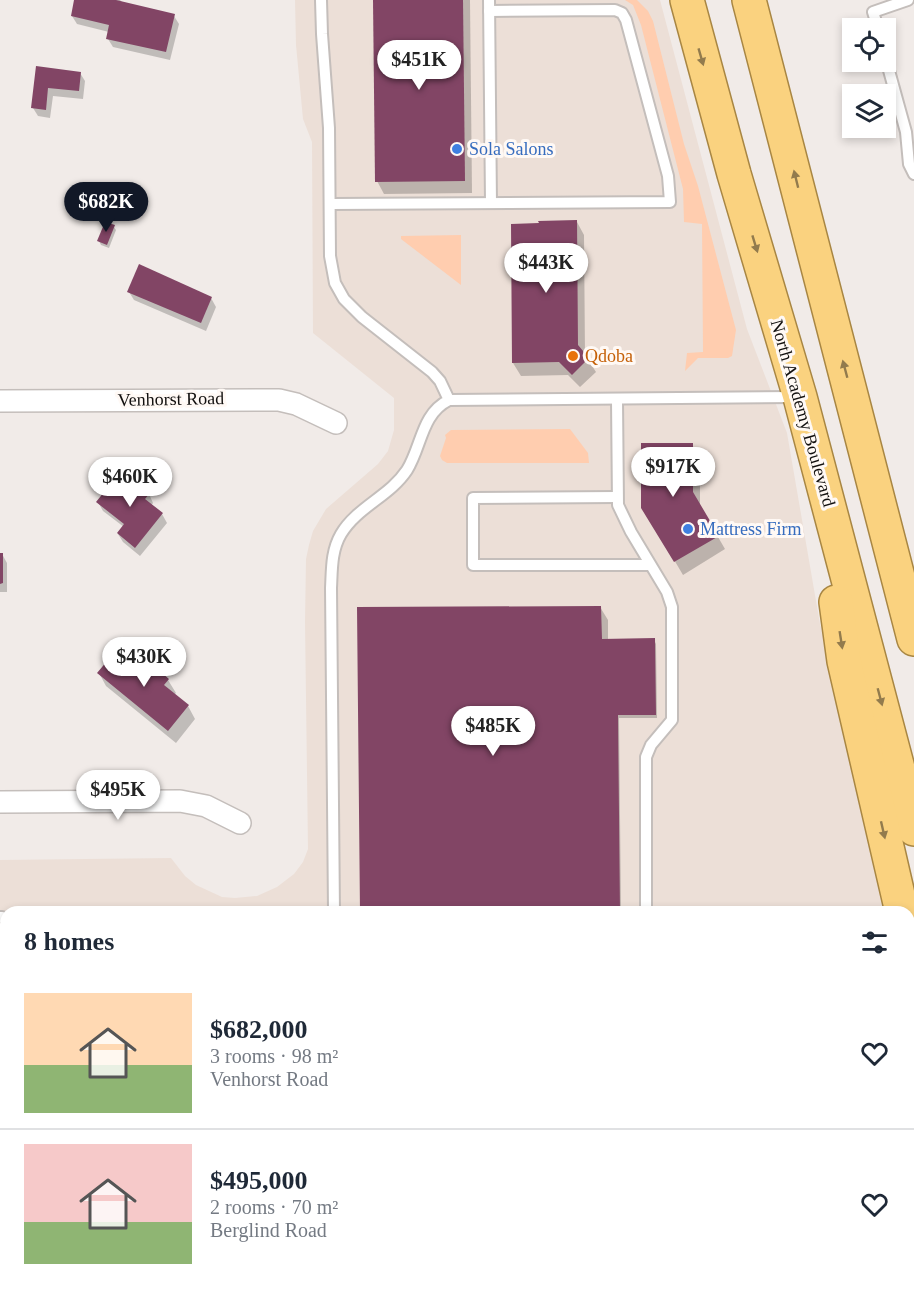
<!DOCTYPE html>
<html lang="en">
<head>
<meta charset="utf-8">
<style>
  body { margin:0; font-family:"Times New Roman",serif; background:#f6f6f7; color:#1f2937; height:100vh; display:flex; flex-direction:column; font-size:22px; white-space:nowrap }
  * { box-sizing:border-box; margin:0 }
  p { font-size:20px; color:#747a83 }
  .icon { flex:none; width:33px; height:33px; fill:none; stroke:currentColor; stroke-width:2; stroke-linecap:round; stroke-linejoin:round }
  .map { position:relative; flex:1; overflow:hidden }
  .sheet { position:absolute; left:0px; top:906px; width:915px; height:384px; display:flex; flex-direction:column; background:#fff; border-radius:18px 18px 0 0; box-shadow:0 3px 9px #0003 }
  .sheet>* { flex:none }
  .tools { position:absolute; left:842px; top:18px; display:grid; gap:12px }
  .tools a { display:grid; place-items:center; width:54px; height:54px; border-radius:0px; background:#fff; box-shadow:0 3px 9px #0003; font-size:30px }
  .price { position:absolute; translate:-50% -51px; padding:0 14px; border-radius:21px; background:#fff; color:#222; font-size:20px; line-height:39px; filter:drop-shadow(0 2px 3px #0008) }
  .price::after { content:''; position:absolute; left:50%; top:36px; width:18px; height:14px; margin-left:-9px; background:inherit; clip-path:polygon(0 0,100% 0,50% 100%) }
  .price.on { background:#111827; color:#fff }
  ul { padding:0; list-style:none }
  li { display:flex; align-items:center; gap:18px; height:150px; padding:0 24px }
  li+li { border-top:2px solid #e0e1e3 }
  li span { display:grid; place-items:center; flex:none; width:168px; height:120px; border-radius:0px; color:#555 }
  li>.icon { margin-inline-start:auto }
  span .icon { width:72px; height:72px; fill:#fffc; stroke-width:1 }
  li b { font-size:26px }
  h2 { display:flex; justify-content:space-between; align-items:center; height:72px; padding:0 24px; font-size:26px }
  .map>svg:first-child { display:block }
</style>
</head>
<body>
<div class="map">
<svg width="914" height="1290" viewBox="0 0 914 1290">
  <rect width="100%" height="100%" fill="#f1ebe8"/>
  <!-- built -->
  <path fill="#ecdfd7" d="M 295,0 L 660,0 L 747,329 L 787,433 L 820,624 L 895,912 L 6,912 L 6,1238 L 0,1238 L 0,860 L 171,858 L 185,876 L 196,885 L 222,897 L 235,898 L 257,896 L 277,887 L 294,874 L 303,862 L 308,849 L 305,622 L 306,559 L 309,545 L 313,531 L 326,509 L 378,464 L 388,451 L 394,430 L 394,398 L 313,333 L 312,142 L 303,119 L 296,45 Z"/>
  <!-- green -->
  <g fill="#ffcdaf">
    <path d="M 625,0 L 637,0 L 648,11 L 653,21 L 684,144 L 698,186 L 736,330 L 732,356 L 728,358 L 698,358 L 685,371 L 687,353 L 703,352 L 702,224 L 684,222 L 683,189 L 641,25 L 633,5 Z"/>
    <path d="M 461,235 L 461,285 L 401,239 L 401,236 Z"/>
    <path d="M 570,429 L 588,453 L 589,463 L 447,463 L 442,460 L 440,456 L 446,438 L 445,435 L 451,430 Z"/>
    <path d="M 396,1284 L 883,1284 L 886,1288 L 885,1290 L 392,1290 Z"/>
  </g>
  <!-- shadow -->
  <g fill="#0003">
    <path d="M 76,0 L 120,0 L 122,2 L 174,16 L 179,24 L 170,60 L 113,47 L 108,39 L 109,32 L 77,24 L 72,16 Z"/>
    <path d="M 375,0 L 470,0 L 472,193 L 384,194 L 377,181 Z"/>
    <path d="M 38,68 L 80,73 L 85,81 L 83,99 L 53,96 L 50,118 L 38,116 L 33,108 Z"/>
    <path d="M 577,222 L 584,235 L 585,355 L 596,372 L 580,387 L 568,375 L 521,376 L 513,363 Z"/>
    <path d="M 114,227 L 116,230 L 109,248 L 101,245 L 99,241 Z"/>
    <path d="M 129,292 L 211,298 L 216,307 L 206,331 L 134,300 Z"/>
    <path d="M 692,445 L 700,458 L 700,506 L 725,549 L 683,575 L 643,507 Z"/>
    <path d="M 149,494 L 153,503 L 151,506 L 162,514 L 167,523 L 140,556 L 123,542 L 118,534 L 124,527 L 103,511 L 98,502 Z"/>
    <path d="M 0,554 L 2,554 L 7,563 L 7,592 L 0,592 Z"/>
    <path d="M 600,607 L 608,620 L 608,640 L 654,640 L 656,644 L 657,718 L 619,718 L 621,912 L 362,912 Z"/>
    <path d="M 142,670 L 168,680 L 176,693 L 174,695 L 188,706 L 195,719 L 176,743 L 106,686 L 99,673 Z"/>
  </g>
  <!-- building -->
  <g fill="#824565">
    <path d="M 74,0 L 116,0 L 175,14 L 166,52 L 106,39 L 109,25 L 71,16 Z"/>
    <path d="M 373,0 L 463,0 L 465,181 L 375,182 Z"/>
    <path d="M 36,66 L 81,72 L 79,91 L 48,88 L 46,110 L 31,108 Z"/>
    <path d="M 577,220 L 578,345 L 589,358 L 572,375 L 559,362 L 512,363 L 511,224 L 539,223 L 538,221 Z"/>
    <path d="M 105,222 L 115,225 L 107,245 L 97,241 Z"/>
    <path d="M 139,264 L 212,297 L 201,323 L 127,292 Z"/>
    <path d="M 641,443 L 693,443 L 693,492 L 719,536 L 674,562 L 641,508 Z"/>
    <path d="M 121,471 L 150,493 L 145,499 L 163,513 L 135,548 L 117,533 L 124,524 L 96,502 Z"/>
    <path d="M 0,553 L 3,553 L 3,583 L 0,584 Z"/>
    <path d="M 601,606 L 602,639 L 655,638 L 656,715 L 618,715 L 620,912 L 360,912 L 357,607 Z"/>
    <path d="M 118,648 L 142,668 L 148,661 L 169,679 L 164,685 L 189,705 L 168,731 L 97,673 Z"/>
  </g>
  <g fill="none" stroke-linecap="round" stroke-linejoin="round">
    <!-- service casing -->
    <g stroke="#c4bebb" stroke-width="14">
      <g id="service">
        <path d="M 321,0 L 322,34 L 329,128 L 330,256 L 335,283 L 344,299 L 362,317 L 432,372 L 440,381 L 449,400 C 421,414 422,446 407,470 C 390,496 357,507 341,534 C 331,551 332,570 331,588 L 334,912"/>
        <path d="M 489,0 L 491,203"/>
        <path d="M 878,28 L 873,12 L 908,0"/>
        <path d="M 885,56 L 906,132 L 909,164 L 914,174"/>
        <path d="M 331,204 L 670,202 L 668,176 L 626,20 L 622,13 L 615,10 L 489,11"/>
        <path d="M 449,400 L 796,397"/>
        <path d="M 617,400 L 618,505 L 631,532 L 667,592 L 672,607 L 672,720 L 651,745 L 646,757 L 646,912"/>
        <path d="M 617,497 L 473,498 L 473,565 L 650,565"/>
        <path d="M 0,917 L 2,917"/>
        <path d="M 0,1259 L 6,1258"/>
      </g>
    </g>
    <!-- minor casing -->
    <g stroke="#c4bebb" stroke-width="24">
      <g id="minor">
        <path d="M 0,401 L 279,400 L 296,404 L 336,423"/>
        <path d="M 0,802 L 180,801 L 206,806 L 240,823"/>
      </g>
    </g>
    <!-- trunk casing -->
    <g stroke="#a88643" stroke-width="36">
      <g id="trunk">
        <path d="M 687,0 L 734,174 L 800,397 L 914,829"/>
        <path d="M 749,0 L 914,639"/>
        <path d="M 836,602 L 844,661 L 902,912"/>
        <path d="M 909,943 L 914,968"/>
        <path d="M 909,1218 L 914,1154"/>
        <path d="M 907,1290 L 907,1284"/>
      </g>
    </g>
    <!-- service -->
    <use href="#service" stroke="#fff" stroke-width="10"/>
    <!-- minor -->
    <use href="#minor" stroke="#fff" stroke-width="21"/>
    <!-- trunk -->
    <use href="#trunk" stroke="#fad27f" stroke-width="33"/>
  </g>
  <!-- one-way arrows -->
  <defs><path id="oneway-solid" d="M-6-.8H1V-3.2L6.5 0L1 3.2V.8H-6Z" transform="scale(1.5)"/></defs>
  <g fill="#927b4d">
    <use href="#oneway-solid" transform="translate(701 57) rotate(74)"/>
    <use href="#oneway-solid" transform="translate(796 179) rotate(-104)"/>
    <use href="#oneway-solid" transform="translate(755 244) rotate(73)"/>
    <use href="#oneway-solid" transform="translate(845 369) rotate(-105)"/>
    <use href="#oneway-solid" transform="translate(841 640) rotate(81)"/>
    <use href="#oneway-solid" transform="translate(880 697) rotate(75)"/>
    <use href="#oneway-solid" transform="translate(883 830) rotate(77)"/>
  </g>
  <!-- markers -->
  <g fill="#3f7fe0" stroke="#fff9f5" stroke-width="2">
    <circle cx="457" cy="149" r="6"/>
    <circle cx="688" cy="529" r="6"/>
  </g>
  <circle fill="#e8710a" stroke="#fff9f5" stroke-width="2" cx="573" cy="356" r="6"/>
  <g text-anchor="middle" stroke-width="6" stroke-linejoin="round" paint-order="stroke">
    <!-- shop labels -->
    <g font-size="18" fill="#366cbe" stroke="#fff9f5" text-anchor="start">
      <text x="469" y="155">Sola Salons</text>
      <text x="700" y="535">Mattress Firm</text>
    </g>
    <!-- food labels -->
    <g font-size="18" fill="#c56008" stroke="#fff9f5" text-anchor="start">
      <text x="585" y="362">Qdoba</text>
    </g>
    <!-- street labels -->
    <g font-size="18" fill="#12100f" stroke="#fff9f5">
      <text transform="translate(171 399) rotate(-1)" y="6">Venhorst Road</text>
      <text transform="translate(803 413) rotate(74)" y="6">North Academy Boulevard</text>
    </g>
  </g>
</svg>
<div class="tools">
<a><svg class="icon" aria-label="locate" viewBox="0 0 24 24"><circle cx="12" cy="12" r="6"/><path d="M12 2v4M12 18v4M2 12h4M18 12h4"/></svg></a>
<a><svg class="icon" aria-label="layers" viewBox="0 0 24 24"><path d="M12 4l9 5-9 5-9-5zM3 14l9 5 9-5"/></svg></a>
</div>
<b class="price" style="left:419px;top:91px">$451K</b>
<b class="price on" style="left:106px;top:233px">$682K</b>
<b class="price" style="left:546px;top:294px">$443K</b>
<b class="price" style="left:673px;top:498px">$917K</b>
<b class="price" style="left:130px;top:508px">$460K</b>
<b class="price" style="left:144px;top:688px">$430K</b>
<b class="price" style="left:493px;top:757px">$485K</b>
<b class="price" style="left:118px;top:821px">$495K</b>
<section class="sheet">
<h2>8 homes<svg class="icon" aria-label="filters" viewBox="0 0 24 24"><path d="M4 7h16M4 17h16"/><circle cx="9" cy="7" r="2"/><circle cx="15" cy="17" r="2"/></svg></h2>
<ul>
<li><span style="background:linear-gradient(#ffd9b3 60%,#8fb573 0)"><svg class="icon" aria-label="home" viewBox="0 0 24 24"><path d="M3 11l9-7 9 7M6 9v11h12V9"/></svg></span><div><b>$682,000</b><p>3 rooms · 98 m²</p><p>Venhorst Road</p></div><svg class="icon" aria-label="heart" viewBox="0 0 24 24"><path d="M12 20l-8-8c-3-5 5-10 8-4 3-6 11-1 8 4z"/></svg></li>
<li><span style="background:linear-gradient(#f6c9c9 65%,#8fb573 0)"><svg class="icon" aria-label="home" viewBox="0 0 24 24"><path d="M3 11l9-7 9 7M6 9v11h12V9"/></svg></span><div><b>$495,000</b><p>2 rooms · 70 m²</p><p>Berglind Road</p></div><svg class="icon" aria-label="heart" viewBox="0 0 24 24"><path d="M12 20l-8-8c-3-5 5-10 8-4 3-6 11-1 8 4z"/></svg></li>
</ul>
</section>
</div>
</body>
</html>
